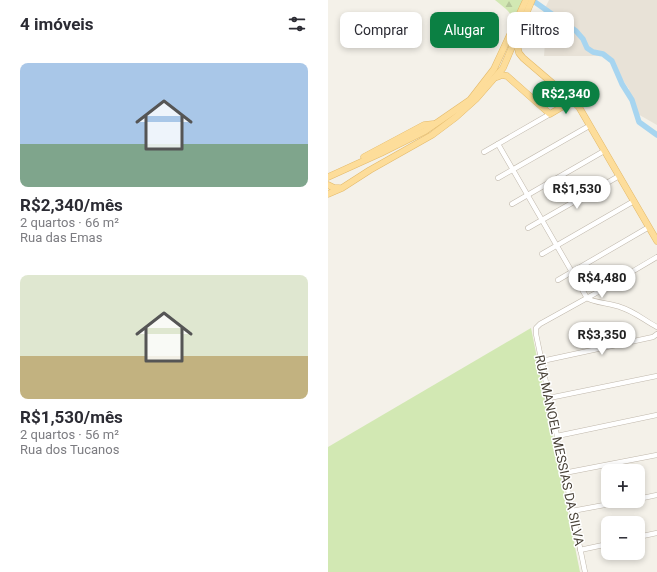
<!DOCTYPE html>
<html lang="pt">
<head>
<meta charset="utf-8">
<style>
  body { margin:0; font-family:Roboto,sans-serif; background:#f7f7f7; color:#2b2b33; height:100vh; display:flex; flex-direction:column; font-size:15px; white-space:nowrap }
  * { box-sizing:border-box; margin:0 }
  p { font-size:13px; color:#7c7c81 }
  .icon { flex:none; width:22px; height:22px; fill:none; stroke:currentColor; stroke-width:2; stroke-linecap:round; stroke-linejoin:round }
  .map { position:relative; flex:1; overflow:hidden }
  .drawer { display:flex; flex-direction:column; background:#fff; width:328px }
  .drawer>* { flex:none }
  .hud { position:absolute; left:12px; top:12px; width:257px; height:36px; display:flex; gap:8px }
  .controls { position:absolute; left:273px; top:464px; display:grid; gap:8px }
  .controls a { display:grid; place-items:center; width:44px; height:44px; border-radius:8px; background:#fff; box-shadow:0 2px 6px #0003; font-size:20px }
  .price { position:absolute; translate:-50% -34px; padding:0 9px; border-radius:14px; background:#fff; color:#222; font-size:13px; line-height:26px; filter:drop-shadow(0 1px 2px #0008) }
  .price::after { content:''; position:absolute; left:50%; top:24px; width:12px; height:9px; margin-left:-6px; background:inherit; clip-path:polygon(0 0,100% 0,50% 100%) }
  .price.current { background:#0b8043; color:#fff }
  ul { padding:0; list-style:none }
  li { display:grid; align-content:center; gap:8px; height:212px; padding:0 20px }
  li span { display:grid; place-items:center; height:124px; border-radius:8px; color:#555 }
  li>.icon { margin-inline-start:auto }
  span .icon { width:72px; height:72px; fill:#fffc; stroke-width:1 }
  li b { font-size:17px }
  h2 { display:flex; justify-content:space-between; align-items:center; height:48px; padding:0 20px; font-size:17px }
  .tag { padding:0 14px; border-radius:8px; background:#fff; box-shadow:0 2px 6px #0003; font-size:14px; line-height:36px }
  .tag.current { background:#0b8043; color:#fff }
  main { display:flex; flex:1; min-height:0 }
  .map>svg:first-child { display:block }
</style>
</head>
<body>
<main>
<section class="drawer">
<h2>4 imóveis<svg class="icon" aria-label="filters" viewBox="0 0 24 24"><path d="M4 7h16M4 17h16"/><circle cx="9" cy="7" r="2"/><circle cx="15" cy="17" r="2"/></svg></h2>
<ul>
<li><span style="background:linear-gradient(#a9c7e8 65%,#7fa58c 0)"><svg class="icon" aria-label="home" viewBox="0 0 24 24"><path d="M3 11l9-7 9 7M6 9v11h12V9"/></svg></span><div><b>R$2,340/mês</b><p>2 quartos · 66 m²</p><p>Rua das Emas</p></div></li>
<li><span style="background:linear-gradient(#dfe7d0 65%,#c2b280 0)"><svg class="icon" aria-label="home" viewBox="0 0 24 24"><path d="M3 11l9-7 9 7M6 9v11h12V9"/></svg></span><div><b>R$1,530/mês</b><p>2 quartos · 56 m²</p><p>Rua dos Tucanos</p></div></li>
</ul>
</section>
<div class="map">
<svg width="329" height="572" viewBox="0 0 329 572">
  <defs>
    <pattern id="forest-firs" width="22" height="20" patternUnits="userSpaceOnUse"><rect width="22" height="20" fill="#d2e8b3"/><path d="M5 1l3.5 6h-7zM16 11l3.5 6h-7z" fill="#b6c89b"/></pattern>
  </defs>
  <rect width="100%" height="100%" fill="#f4f1e9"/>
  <!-- residential -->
  <path fill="#e8e2d7" d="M 221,0 L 329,0 L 329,125 L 308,113 L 303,104 L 301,89 L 278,56 L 216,56 L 219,15 L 215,12 Z"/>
  <!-- green -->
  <path fill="#d2e8b3" d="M 203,328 L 252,572 L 0,572 L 0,447 Z"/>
  <!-- forest -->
  <path fill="url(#forest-firs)" d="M 167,0 L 196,0 L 189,21 L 178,9 Z"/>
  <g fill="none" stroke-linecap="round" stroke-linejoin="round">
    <!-- river -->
    <path stroke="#a7d5f0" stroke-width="5.5" d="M 204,0 L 248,31 L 255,39 L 259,48 L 265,52 L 275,54 L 284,61 L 294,84 L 304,100 L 311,122 L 329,135"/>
    <!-- minor casing -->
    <g stroke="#c0b8ac" stroke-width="5.5">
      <g id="minor">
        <path d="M 170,144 L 259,298 C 263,302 285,304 292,307 C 306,311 317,321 329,327"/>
        <path d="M 156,152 L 222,114"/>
        <path d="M 170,178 L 261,126"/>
        <path d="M 184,204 L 276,151"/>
        <path d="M 200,228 L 291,176"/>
        <path d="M 214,254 L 306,201"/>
        <path d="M 230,280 L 321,227"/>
        <path d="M 214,361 L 325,337 L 329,334"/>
        <path d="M 221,398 L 329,376"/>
        <path d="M 229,436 L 329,415"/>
        <path d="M 236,473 L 329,455"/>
        <path d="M 310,499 L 329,495"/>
        <path d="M 244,511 L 298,501"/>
        <path d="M 310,537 L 329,533"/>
        <path d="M 252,550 L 280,544"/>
        <path d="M 257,572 L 208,334 L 208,328 L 212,324 L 268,293 L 329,257"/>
      </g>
    </g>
    <!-- major casing -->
    <g stroke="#e3b969" stroke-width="7">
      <g id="major">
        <path d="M 188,41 L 191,53 L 195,58 L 236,93 L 251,107 L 329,241"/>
        <path d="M 169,77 L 174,75 L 179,76 L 222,114 L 244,101"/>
        <path d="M 36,157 L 96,125 L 105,124"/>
        <path d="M 0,177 L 53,153 L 97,131 L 142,100 L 166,69 L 198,0"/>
        <path d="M 0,185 L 6,188 L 11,188"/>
        <path d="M 0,194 L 14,188 L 42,170 L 104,135 L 128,117 L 148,99 L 175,68 L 204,0"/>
      </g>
    </g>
    <!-- minor -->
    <use href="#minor" stroke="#fff" stroke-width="4.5"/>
    <!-- major -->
    <use href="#major" stroke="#fddd9a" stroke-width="6"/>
  </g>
  <g text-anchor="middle" stroke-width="3" stroke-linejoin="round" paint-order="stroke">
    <!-- street labels -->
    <g font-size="13" fill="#484137" stroke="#fff">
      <text transform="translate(232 450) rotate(78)" y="5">RUA MANOEL MESSIAS DA SILVA</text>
    </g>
  </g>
</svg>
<div class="controls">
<a>+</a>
<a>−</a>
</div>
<b class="price current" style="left:238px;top:115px">R$2,340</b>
<b class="price" style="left:249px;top:210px">R$1,530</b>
<b class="price" style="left:274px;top:299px">R$4,480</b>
<b class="price" style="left:274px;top:356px">R$3,350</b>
<div class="hud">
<a class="tag">Comprar</a>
<a class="tag current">Alugar</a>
<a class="tag">Filtros</a>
</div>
</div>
</main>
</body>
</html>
